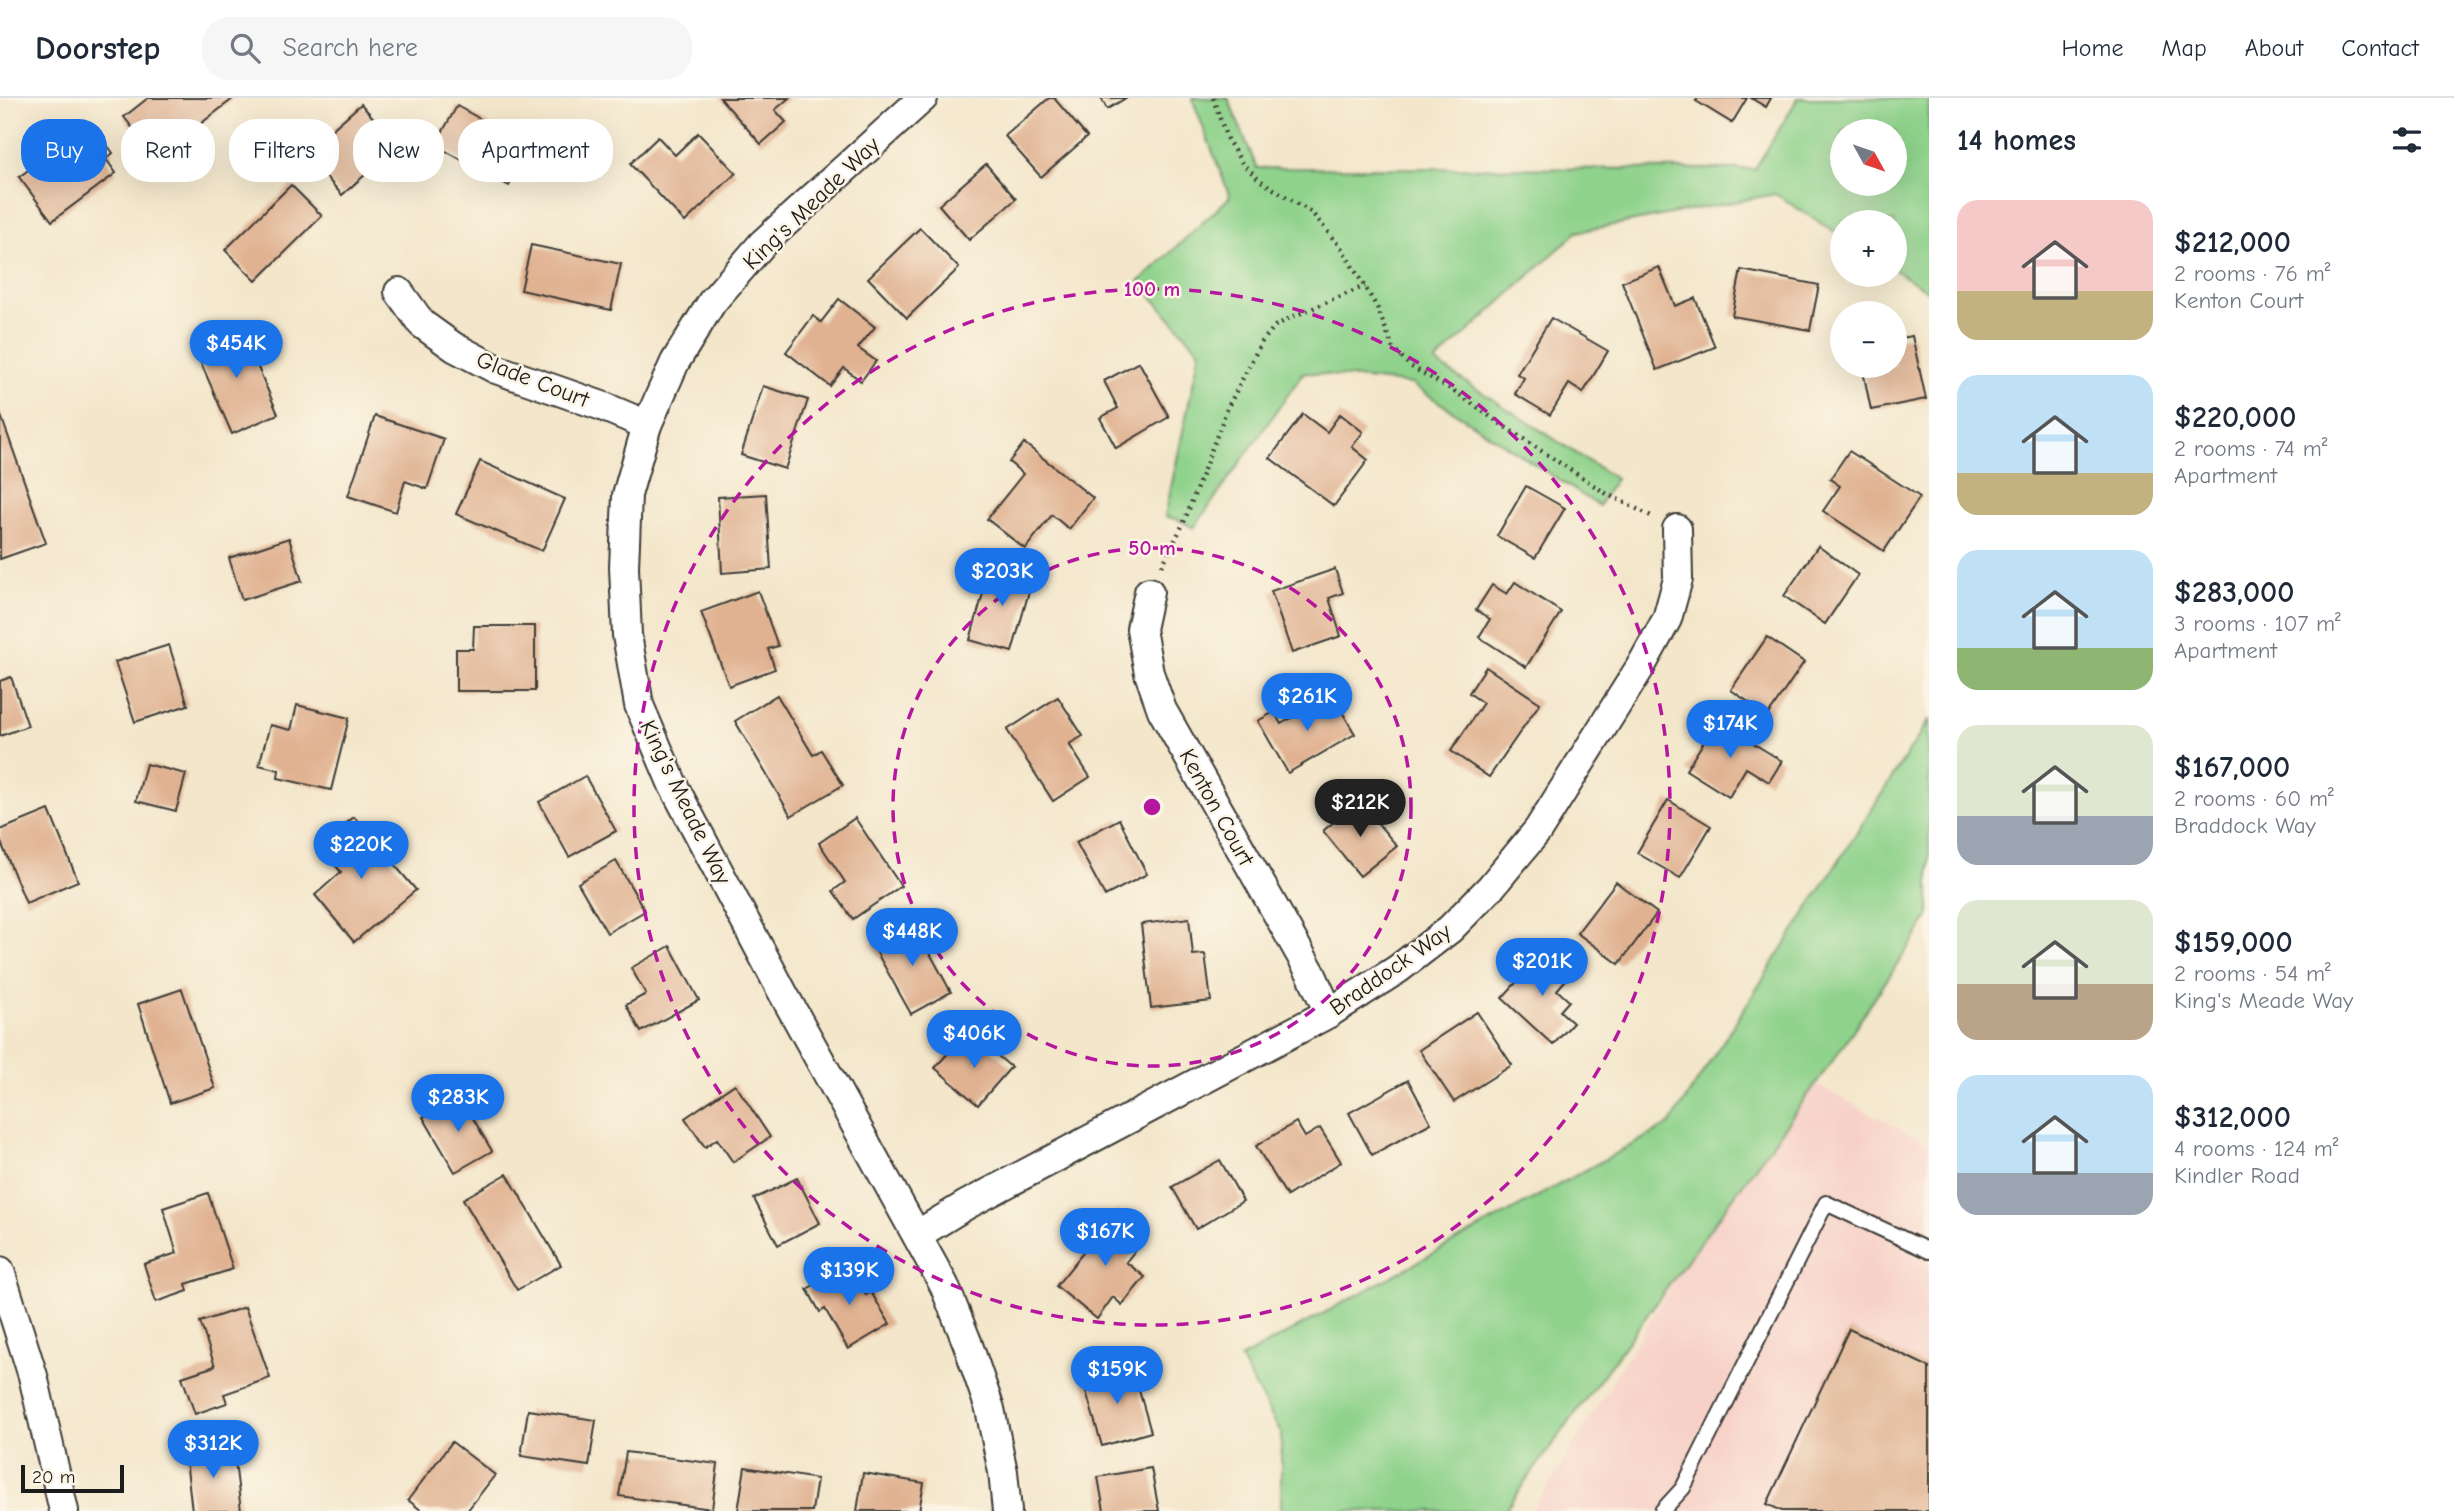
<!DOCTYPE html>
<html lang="en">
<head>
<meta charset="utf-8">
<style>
  body { margin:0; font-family:"Comic Neue",sans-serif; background:#f6f6f7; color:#1f2937; height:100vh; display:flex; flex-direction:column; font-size:26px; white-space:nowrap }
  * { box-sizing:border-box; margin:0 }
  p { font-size:23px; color:#747a83 }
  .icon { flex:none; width:38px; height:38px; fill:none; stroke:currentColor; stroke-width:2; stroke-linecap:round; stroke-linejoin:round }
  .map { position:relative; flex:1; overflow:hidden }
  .panel { display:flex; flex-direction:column; background:#fff; width:525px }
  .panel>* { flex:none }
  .hud { position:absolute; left:21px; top:21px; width:665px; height:63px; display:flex; gap:14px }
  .needle { width:46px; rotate:130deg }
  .tools { position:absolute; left:1830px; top:21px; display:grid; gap:14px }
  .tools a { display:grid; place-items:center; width:77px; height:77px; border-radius:50%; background:#fff; box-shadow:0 7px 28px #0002; font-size:35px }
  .scale { position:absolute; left:21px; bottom:18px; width:103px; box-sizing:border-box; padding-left:7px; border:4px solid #1c1c1c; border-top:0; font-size:19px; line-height:24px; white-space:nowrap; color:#1c1c1c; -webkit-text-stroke:5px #fcf5e5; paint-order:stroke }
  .price { position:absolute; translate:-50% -60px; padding:0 16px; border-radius:24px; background:#1a73e8; color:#fff; font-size:23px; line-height:46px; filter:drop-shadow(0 2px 4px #0008) }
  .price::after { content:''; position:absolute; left:50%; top:42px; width:21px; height:16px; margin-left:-10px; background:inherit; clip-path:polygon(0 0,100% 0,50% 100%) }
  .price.active { background:#222; color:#fff }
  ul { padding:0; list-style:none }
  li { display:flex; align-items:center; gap:21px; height:175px; padding:0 28px }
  li span { display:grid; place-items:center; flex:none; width:196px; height:140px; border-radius:21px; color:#555 }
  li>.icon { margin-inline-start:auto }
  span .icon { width:84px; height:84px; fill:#fffc; stroke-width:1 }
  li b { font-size:30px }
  h2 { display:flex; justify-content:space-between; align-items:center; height:84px; padding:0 28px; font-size:30px }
  .tag { padding:0 24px; border-radius:28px; background:#fff; box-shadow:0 7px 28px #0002; font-size:24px; line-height:63px }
  .tag.active { background:#1a73e8; color:#fff }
  header { display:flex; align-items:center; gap:42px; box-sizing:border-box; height:98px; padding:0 35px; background:#fff; border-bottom:2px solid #e0e1e3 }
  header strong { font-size:33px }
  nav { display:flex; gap:38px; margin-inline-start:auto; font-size:24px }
  .search { width:490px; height:63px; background:#f6f6f7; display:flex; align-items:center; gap:18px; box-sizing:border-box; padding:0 24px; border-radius:28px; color:#747a83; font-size:26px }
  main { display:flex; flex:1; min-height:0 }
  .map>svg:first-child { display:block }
</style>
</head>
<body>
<header>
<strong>Doorstep</strong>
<div class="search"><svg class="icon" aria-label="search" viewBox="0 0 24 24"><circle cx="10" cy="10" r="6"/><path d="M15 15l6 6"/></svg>Search here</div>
<nav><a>Home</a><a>Map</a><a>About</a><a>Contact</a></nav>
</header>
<main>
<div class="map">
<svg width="1929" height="1413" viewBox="0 0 1929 1413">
  <rect width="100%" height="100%" fill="#fcf5e5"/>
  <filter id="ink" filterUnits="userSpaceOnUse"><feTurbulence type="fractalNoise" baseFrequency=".0143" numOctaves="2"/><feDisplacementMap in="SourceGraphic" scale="14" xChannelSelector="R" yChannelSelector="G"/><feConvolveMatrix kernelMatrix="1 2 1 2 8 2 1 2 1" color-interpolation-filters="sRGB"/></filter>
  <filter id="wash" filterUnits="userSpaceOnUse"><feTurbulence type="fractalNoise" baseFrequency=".00686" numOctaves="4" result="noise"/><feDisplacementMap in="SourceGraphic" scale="28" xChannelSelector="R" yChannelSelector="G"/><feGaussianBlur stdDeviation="1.57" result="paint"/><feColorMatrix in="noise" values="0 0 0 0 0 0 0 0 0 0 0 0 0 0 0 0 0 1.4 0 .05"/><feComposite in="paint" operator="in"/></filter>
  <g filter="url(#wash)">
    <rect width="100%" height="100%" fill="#f3e6ca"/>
    <!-- built -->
    <path fill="#f7d1c8" d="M 1799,978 L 1929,1046 L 1929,1413 L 1530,1413 L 1545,1393 Z"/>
    <!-- green -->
    <g fill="#8ed28b" stroke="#557754" stroke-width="2" fill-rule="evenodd">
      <path d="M 1192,0 L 1228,0 L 1257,70 L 1755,71 L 1798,0 L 1929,0 L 1929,194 L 1895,172 L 1895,124 L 1843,124 L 1843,139 L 1775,96 L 1577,134 L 1435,264 L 1616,381 L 1606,395 L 1599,408 L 1411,286 L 1304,274 L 1194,430 L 1181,423 L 1165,418 L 1200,253 L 1139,184 L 1230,99 ZM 1895,33 L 1895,86 L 1843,86 L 1843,33 Z"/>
      <path d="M 1929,622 L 1929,819 L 1834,961 L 1504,1413 L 1281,1413 L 1281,1335 L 1240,1261 L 1670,1026 Z"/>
    </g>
    <g id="blocks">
      <!-- building -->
      <g fill="#e0b292">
        <path d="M 148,0 L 234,0 L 156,60 L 124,19 Z"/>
        <path d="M 720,0 L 789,0 L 775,12 L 786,24 L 761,46 Z"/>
        <path d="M 1049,0 L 1054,0 L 1087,39 L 1041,79 L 1005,38 Z"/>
        <path d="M 1101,0 L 1126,0 L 1107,11 Z"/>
        <path d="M 1698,0 L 1747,0 L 1732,25 L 1696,3 Z"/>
        <path d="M 1751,0 L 1771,0 L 1766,9 Z"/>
        <path d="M 361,6 L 398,48 L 342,97 L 305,55 Z"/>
        <path d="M 457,8 L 531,49 L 509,88 L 435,47 Z"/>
        <path d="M 91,25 L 113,55 L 106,61 L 116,75 L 52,123 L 19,79 Z"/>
        <path d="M 698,35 L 736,75 L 685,124 L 630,66 L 658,39 L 675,57 Z"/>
        <path d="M 986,66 L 1016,101 L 969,142 L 939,107 Z"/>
        <path d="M 291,87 L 322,118 L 256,183 L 225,152 Z"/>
        <path d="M 920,130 L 959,170 L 907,220 L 868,180 Z"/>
        <path d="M 531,147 L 621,166 L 611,212 L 521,192 Z"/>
        <path d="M 1659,169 L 1675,208 L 1695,200 L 1715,249 L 1657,272 L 1622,184 Z"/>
        <path d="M 1741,172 L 1819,187 L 1810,232 L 1732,218 Z"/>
        <path d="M 839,201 L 875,229 L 858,250 L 876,263 L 861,283 L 844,270 L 830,288 L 786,254 L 813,218 L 821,224 Z"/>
        <path d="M 1551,220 L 1608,253 L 1583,295 L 1569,286 L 1550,317 L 1515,296 L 1524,280 L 1517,276 Z"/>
        <path d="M 240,228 L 278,316 L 232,336 L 194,249 Z"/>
        <path d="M 1912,238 L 1926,301 L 1871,312 L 1862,268 L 1895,268 L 1895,241 Z"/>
        <path d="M 1139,264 L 1169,319 L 1116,350 L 1100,320 L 1118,310 L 1104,283 Z"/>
        <path d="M 763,288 L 808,302 L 785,371 L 741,357 Z"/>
        <path d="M 0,315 L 46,445 L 0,461 Z"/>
        <path d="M 1303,316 L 1327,334 L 1340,316 L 1363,334 L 1352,349 L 1368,362 L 1334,408 L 1270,360 Z"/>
        <path d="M 375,318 L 444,341 L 427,391 L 405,383 L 396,414 L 348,398 Z"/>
        <path d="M 1024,345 L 1093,400 L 1069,431 L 1052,417 L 1025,451 L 987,421 L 1023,376 L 1009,364 Z"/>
        <path d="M 1849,353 L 1920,399 L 1884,453 L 1823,413 L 1840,388 L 1830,381 Z"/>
        <path d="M 480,363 L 565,401 L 542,453 L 456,416 Z"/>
        <path d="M 1526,388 L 1565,410 L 1535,460 L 1497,438 Z"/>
        <path d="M 766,396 L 771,471 L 722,475 L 718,399 Z"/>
        <path d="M 289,440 L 302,483 L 242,502 L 229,460 Z"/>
        <path d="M 1818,448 L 1858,477 L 1825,526 L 1784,498 Z"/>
        <path d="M 991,467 L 1033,479 L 1012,554 L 970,542 Z"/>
        <path d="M 1335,471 L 1343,495 L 1329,500 L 1341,538 L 1292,555 L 1271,493 Z"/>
        <path d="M 1515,484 L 1561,514 L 1526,569 L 1479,539 L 1490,521 L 1476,512 L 1492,487 L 1507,496 Z"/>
        <path d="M 758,493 L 778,548 L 768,551 L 775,571 L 729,588 L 701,514 Z"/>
        <path d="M 474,528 L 535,528 L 535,593 L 456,593 L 456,551 L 473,551 Z"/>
        <path d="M 1767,539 L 1804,564 L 1768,617 L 1731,592 Z"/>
        <path d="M 169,547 L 188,607 L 135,624 L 115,564 Z"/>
        <path d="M 1486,569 L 1540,605 L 1489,679 L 1451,653 L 1483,605 L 1469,595 Z"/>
        <path d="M 11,579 L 28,628 L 0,638 L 0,583 Z"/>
        <path d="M 777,597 L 813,657 L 821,652 L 843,687 L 791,718 L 735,623 Z"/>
        <path d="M 1332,597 L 1355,636 L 1288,675 L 1258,623 L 1274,614 L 1281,626 Z"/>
        <path d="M 1058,599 L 1083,638 L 1069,646 L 1090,679 L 1053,703 L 1007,632 Z"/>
        <path d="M 297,607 L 349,620 L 331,692 L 278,680 L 279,672 L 259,667 L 270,627 L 291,632 Z"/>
        <path d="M 1717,623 L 1782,663 L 1769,684 L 1746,670 L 1729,699 L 1686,672 Z"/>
        <path d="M 146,666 L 186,676 L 176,713 L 136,703 Z"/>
        <path d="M 585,678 L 616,733 L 569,759 L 539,704 Z"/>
        <path d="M 1668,702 L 1711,728 L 1680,780 L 1637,755 Z"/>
        <path d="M 1359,703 L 1397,748 L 1360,778 L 1323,733 Z"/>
        <path d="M 49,712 L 78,783 L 26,805 L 0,742 L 0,732 Z"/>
        <path d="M 354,719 L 416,792 L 354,844 L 315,797 L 341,774 L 319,748 Z"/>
        <path d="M 855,720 L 901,788 L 853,821 L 833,793 L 845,784 L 819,745 Z"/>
        <path d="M 1119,721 L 1147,776 L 1105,798 L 1076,744 Z"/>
        <path d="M 616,763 L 645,813 L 607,835 L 578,785 Z"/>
        <path d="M 1616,784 L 1657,815 L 1619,866 L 1577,835 Z"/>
        <path d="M 1189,820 L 1193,857 L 1205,856 L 1211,903 L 1151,910 L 1141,826 Z"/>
        <path d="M 913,824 L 951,894 L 911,916 L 872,846 Z"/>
        <path d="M 670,848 L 699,902 L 641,934 L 626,907 L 646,896 L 631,870 Z"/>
        <path d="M 1544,854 L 1570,877 L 1557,892 L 1569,903 L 1560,913 L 1573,925 L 1553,947 L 1502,900 Z"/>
        <path d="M 182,891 L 215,990 L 170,1005 L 138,906 Z"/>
        <path d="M 1477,914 L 1512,967 L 1454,1004 L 1419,952 Z"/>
        <path d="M 979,942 L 1011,969 L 978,1007 L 935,970 L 956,946 L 967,956 Z"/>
        <path d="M 1408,982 L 1431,1025 L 1372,1057 L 1349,1015 Z"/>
        <path d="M 735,986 L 770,1039 L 733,1064 L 717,1041 L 705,1049 L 685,1020 Z"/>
        <path d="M 460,998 L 492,1053 L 455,1074 L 423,1019 Z"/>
        <path d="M 1296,1024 L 1305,1039 L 1320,1030 L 1341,1064 L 1287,1098 L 1256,1048 Z"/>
        <path d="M 1220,1062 L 1243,1103 L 1196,1131 L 1172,1089 Z"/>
        <path d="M 507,1076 L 561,1167 L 517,1192 L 463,1101 Z"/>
        <path d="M 797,1080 L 820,1125 L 778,1147 L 754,1101 Z"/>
        <path d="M 208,1095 L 233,1171 L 186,1186 L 188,1193 L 156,1204 L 144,1166 L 177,1155 L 163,1110 Z"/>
        <path d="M 1117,1113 L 1147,1137 L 1126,1164 L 1145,1179 L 1122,1207 L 1113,1199 L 1097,1221 L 1056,1188 Z"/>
        <path d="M 849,1167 L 866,1197 L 871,1194 L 890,1226 L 848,1251 L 825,1211 L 820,1214 L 807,1191 Z"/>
        <path d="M 245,1209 L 270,1280 L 224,1296 L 227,1305 L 195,1316 L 182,1279 L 215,1268 L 200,1224 Z"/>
        <path d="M 1849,1231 L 1929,1269 L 1929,1413 L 1782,1413 L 1767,1406 Z"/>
        <path d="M 1132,1268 L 1151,1334 L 1102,1348 L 1083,1283 Z"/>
        <path d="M 528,1312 L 596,1322 L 589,1368 L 521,1358 Z"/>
        <path d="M 452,1344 L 495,1377 L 467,1413 L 422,1413 L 408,1402 Z"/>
        <path d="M 233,1347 L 241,1413 L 192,1413 L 185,1353 Z"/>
        <path d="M 626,1354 L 718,1366 L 712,1411 L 619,1398 Z"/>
        <path d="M 745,1369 L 817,1381 L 812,1413 L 738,1413 Z"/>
        <path d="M 1151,1370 L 1159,1413 L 1104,1413 L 1098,1379 Z"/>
        <path d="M 863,1375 L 924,1385 L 919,1413 L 857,1413 Z"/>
      </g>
    </g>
  </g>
  <g filter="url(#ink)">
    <use href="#blocks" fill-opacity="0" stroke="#3c3a36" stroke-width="2"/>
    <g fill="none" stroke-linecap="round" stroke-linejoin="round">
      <!-- service casing -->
      <g stroke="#3c3a36" stroke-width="18">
        <path id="service" d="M 1662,1413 L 1683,1390 L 1826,1105 L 1929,1153"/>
      </g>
      <!-- minor casing -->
      <g stroke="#3c3a36" stroke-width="32">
        <g id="minor">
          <path d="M 923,0 L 763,145 L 712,204 L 675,264 L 647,327 L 627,397 L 624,469 L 627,537 L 639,607 L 673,687 L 784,897 L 944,1187 L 967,1244 L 990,1311 L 1003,1374 L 1007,1413"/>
          <path d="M 399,194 L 422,226 L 454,249 L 496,271 L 602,308 L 647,327"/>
          <path d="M 1149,494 L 1141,531 L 1149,575 L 1162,612 L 1311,875 L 1329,915"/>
          <path d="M 917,1137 L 966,1107 L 1329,915 L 1398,871 L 1450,831 L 1491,789 L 1538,732 L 1641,568 L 1667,521 L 1678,481 L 1677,431"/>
          <path d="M 0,1173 L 33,1278 L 64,1413"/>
        </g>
      </g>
      <!-- path -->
      <g stroke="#3c3a36" stroke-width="4.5" stroke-dasharray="2 5" stroke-linecap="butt">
        <path d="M 1213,0 L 1227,41 L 1242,65 L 1261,83 L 1312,115 L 1342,151 L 1377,209 L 1393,250 L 1410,268 L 1454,293 L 1502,327 L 1607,396 L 1651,418"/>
        <path d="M 1162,468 L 1184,424 L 1227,311 L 1261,245 L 1275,228 L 1292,219 L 1365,188"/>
      </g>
      <!-- service -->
      <use href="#service" stroke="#fff" stroke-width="14"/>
      <!-- minor -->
      <use href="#minor" stroke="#fff" stroke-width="28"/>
    </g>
  </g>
  <!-- distance rings -->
  <g fill="none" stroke="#b5179e" stroke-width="3.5" stroke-dasharray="12 9">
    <circle cx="1152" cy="709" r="259"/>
    <circle cx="1152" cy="709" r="518"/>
  </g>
  <g text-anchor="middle" stroke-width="5" stroke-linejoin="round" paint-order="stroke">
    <!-- street labels -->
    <g font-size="23" fill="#1c1c1c" stroke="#fcf5e5">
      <text transform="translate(811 105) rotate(-44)" y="8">King's Meade Way</text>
      <text transform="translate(533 281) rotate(21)" y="8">Glade Court</text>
      <text transform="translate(686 704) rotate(64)" y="8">King's Meade Way</text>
      <text transform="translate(1217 709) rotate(61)" y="8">Kenton Court</text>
      <text transform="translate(1390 871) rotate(-35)" y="8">Braddock Way</text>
    </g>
  </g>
  <circle cx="1152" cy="709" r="10" fill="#b5179e" stroke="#fcf5e5" stroke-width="3.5"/>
  <g font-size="21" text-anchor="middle" font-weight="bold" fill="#b5179e" stroke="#fcf5e5" stroke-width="5" stroke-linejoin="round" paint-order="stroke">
    <text x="1152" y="198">100 m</text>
    <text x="1152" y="457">50 m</text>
  </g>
</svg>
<div class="tools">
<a><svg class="needle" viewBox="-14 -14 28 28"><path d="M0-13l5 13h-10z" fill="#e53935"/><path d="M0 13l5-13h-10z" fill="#747a83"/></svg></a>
<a>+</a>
<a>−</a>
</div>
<div class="scale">20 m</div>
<b class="price" style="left:236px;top:282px">$454K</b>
<b class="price" style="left:1002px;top:510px">$203K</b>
<b class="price" style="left:1307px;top:635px">$261K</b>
<b class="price" style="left:1730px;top:662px">$174K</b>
<b class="price active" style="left:1360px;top:741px">$212K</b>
<b class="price" style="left:361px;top:783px">$220K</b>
<b class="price" style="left:912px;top:870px">$448K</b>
<b class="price" style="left:1542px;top:900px">$201K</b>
<b class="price" style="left:974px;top:972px">$406K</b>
<b class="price" style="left:458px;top:1036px">$283K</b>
<b class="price" style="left:1105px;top:1170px">$167K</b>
<b class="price" style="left:849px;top:1209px">$139K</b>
<b class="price" style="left:1117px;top:1308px">$159K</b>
<b class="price" style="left:213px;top:1382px">$312K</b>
<div class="hud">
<a class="tag active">Buy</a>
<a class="tag">Rent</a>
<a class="tag">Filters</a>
<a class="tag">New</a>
<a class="tag">Apartment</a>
</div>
</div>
<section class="panel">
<h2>14 homes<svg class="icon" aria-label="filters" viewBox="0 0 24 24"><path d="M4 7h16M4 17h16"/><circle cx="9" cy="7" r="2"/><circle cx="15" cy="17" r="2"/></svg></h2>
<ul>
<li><span style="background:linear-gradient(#f6c9c9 65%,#c2b280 0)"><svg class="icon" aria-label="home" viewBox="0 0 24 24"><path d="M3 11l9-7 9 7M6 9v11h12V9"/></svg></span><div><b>$212,000</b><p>2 rooms · 76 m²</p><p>Kenton Court</p></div></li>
<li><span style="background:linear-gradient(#bfe0f5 70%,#c2b280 0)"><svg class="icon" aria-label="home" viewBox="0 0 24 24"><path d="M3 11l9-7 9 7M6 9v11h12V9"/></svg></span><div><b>$220,000</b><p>2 rooms · 74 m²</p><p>Apartment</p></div></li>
<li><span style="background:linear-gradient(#bfe0f5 70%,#8fb573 0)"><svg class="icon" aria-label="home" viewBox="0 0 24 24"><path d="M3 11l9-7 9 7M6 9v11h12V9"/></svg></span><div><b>$283,000</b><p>3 rooms · 107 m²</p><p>Apartment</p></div></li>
<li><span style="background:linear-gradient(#dfe7d0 65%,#9aa5b1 0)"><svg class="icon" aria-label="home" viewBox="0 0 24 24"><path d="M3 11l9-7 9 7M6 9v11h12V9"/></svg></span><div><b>$167,000</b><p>2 rooms · 60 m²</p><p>Braddock Way</p></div></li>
<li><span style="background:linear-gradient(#dfe7d0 60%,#b9a48a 0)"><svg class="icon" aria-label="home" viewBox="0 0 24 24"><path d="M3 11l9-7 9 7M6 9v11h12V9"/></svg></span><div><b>$159,000</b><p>2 rooms · 54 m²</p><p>King's Meade Way</p></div></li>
<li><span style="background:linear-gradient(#bfe0f5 70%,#9aa5b1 0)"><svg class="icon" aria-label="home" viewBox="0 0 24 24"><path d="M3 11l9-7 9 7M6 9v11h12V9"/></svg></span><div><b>$312,000</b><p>4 rooms · 124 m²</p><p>Kindler Road</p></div></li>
</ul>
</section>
</main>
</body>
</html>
